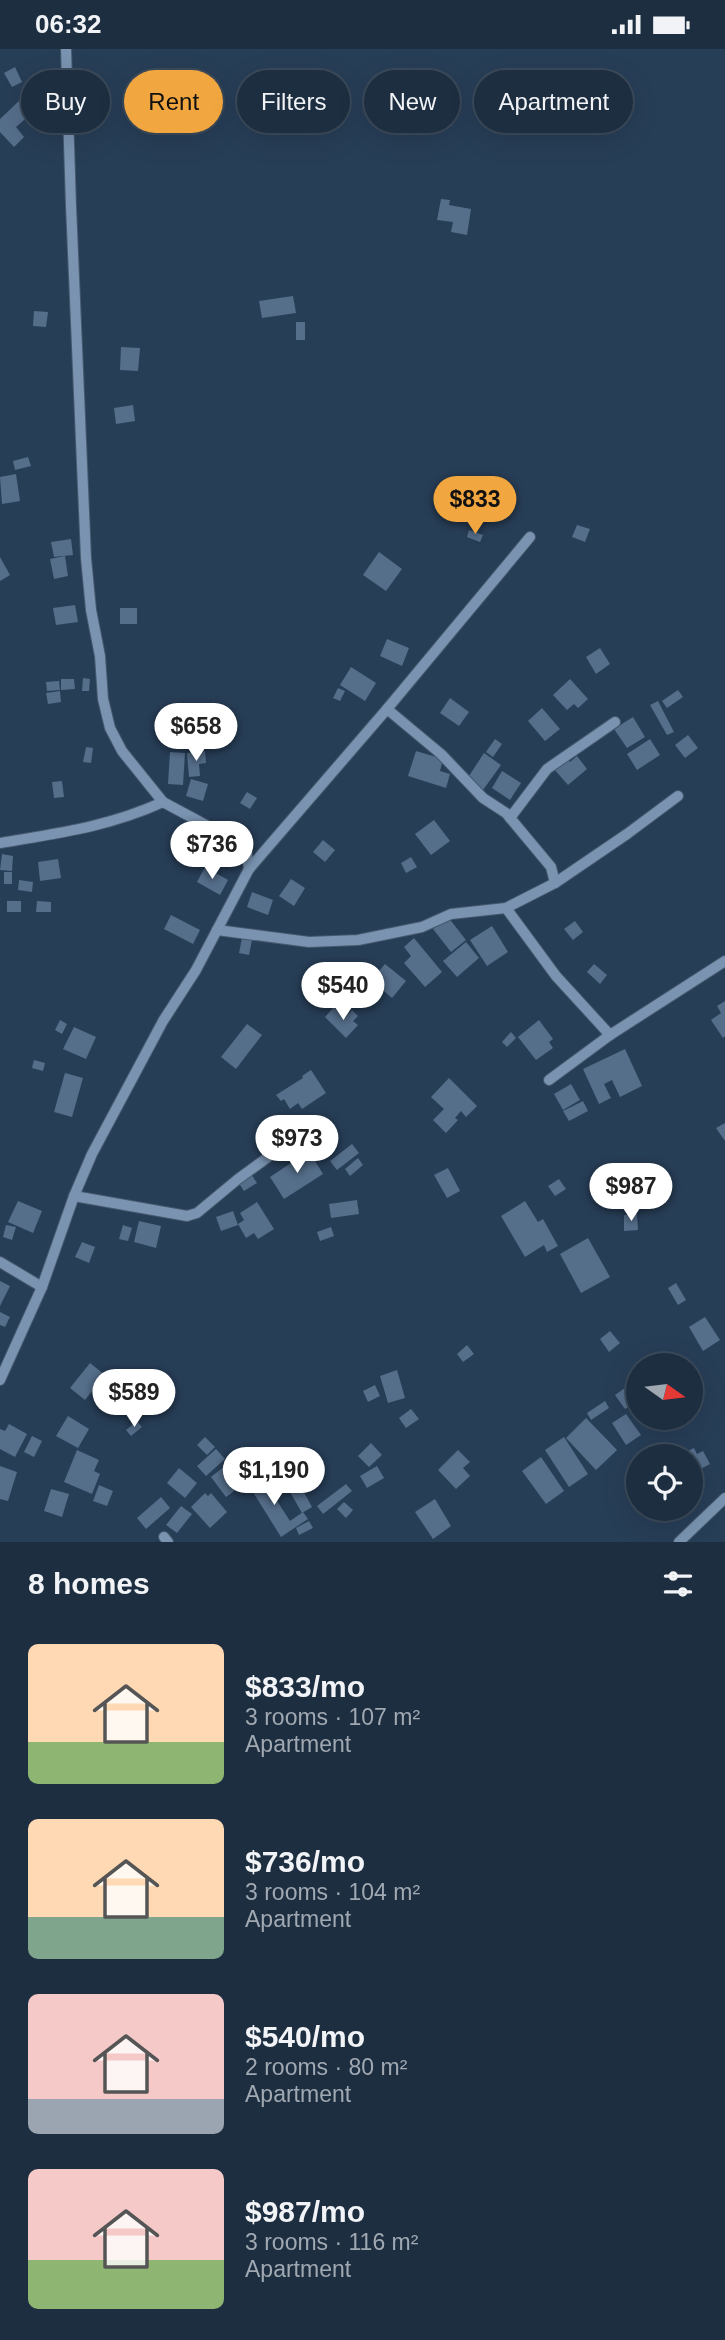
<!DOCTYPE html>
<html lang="en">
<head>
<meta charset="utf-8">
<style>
  body { margin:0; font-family:Helvetica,sans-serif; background:#2a3a4c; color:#f1f3f6; height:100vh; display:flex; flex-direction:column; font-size:26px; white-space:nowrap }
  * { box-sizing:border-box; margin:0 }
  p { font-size:23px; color:#a0a8b1 }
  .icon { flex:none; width:38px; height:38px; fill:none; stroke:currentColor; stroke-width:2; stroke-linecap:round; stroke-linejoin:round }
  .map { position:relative; height:1493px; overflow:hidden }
  .sheet { display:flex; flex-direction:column; background:#1d2e41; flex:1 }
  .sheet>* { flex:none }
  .banner { position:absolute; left:21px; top:21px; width:684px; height:63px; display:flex; gap:14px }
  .needle { width:46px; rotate:104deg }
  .controls { position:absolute; left:626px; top:1304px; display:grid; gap:14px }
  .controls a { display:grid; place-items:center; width:77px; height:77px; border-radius:50%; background:#1d2e41; box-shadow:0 7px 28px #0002,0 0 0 2px #3b4a5a; font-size:35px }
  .price { position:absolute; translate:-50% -60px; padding:0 16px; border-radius:24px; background:#fff; color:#222; font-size:23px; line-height:46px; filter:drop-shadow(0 2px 4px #0008) }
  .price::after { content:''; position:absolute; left:50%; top:42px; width:21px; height:16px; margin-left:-10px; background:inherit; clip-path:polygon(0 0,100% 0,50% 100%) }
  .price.active { background:#f1a63f; color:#111 }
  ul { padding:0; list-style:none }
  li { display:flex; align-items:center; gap:21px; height:175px; padding:0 28px }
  li span { display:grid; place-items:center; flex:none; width:196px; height:140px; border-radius:10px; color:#555 }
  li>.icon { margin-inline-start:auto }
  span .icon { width:84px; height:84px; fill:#fffc; stroke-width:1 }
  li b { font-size:30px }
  h2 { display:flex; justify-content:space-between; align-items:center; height:84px; padding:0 28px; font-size:30px }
  .pill { padding:0 24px; border-radius:32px; background:#1d2e41; box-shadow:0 7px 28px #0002,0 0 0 2px #3b4a5a; font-size:24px; line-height:63px }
  .pill.active { background:#f1a63f; color:#111 }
  .status { display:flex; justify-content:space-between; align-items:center; height:49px; padding:0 35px; background:#1d2e41; direction:ltr }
  .status svg { height:19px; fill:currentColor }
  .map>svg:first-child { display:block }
</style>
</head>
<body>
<div class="status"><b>06:32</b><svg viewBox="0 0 49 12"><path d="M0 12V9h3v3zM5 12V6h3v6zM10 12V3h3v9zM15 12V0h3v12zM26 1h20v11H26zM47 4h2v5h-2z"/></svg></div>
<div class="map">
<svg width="725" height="1493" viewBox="0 0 725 1493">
  <rect width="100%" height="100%" fill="#273e57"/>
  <!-- building -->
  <g fill="#556e8a">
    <path d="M 15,18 L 22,33 L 12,38 L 4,24 Z"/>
    <path d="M 20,51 L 32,64 L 16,78 L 24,88 L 14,98 L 0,83 L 0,70 Z"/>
    <path d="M 441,150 L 450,151 L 449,156 L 471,160 L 467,186 L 451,183 L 453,173 L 437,171 Z"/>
    <path d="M 293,247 L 296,264 L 262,269 L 259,252 Z"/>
    <path d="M 34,262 L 48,263 L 46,278 L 33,277 Z"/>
    <rect x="296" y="273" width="9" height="18"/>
    <path d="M 121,298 L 140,299 L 138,322 L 120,321 Z"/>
    <path d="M 133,356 L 135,372 L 116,375 L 114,359 Z"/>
    <path d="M 28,408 L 31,417 L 15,421 L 13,412 Z"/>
    <path d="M 16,425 L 20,452 L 2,455 L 0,428 Z"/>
    <path d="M 577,476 L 590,480 L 585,493 L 572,488 Z"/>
    <path d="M 469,481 L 483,486 L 480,493 L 467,488 Z"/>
    <path d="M 71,490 L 73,506 L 54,508 L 51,493 Z"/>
    <path d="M 379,503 L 402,520 L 386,542 L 363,526 Z"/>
    <path d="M 65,507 L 68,527 L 54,530 L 50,510 Z"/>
    <path d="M 0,508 L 10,526 L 0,532 Z"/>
    <path d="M 75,556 L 78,573 L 56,576 L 53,559 Z"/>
    <rect x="120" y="559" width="17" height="16"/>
    <path d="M 387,590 L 409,599 L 402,617 L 380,607 Z"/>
    <path d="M 600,599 L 610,615 L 596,625 L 586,608 Z"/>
    <path d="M 351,618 L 376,634 L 365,652 L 340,636 Z"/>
    <path d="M 83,629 L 90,630 L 89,642 L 82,642 Z"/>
    <path d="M 61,630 L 74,630 L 75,640 L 61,641 Z"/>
    <path d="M 570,630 L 588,650 L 578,659 L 574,655 L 567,661 L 553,646 Z"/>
    <path d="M 59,632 L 60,641 L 47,642 L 46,633 Z"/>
    <path d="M 338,639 L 345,642 L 340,652 L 333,649 Z"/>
    <path d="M 678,641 L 683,648 L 667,659 L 662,652 Z"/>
    <path d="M 60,642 L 61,653 L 48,655 L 46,644 Z"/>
    <path d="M 450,649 L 469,663 L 459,677 L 440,664 Z"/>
    <path d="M 658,652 L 674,683 L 667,686 L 650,656 Z"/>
    <path d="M 542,659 L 560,680 L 545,692 L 528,672 Z"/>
    <path d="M 633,668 L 645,688 L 627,699 L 614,680 Z"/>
    <path d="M 189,679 L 204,681 L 202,699 L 187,697 Z"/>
    <path d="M 205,680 L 212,680 L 214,695 L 207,696 Z"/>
    <path d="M 688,686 L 698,699 L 685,709 L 675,696 Z"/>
    <path d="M 495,690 L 502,695 L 493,708 L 486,703 Z"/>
    <path d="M 650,690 L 660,706 L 637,721 L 627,705 Z"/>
    <path d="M 86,698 L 93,699 L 91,714 L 83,713 Z"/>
    <path d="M 205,702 L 206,714 L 199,715 L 200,727 L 189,728 L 187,704 Z"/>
    <path d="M 416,702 L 443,710 L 440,722 L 450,725 L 446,739 L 408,727 Z"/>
    <path d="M 170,703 L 185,704 L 183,736 L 168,735 Z"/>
    <path d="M 484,704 L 501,716 L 483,741 L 467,730 Z"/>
    <path d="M 577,707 L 587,720 L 568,736 L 553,719 L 566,708 L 570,713 Z"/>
    <path d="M 502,722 L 521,734 L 510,751 L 492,739 Z"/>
    <path d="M 191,730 L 208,735 L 203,752 L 186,747 Z"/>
    <path d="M 62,732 L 64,748 L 54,749 L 52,733 Z"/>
    <path d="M 247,743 L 257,749 L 250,760 L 240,754 Z"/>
    <path d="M 434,771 L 450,792 L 431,806 L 415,785 Z"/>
    <path d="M 323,791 L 335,801 L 325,813 L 313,803 Z"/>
    <path d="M 2,805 L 13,807 L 12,822 L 0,821 Z"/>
    <path d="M 411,808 L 417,818 L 406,824 L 401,814 Z"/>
    <path d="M 58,810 L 61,829 L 40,832 L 38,813 Z"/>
    <path d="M 205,818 L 228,831 L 220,846 L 197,833 Z"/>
    <rect x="4" y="823" width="8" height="12"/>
    <path d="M 291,830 L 305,839 L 294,857 L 279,847 Z"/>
    <path d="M 19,831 L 33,833 L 32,843 L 18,841 Z"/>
    <path d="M 252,843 L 273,851 L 268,866 L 247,858 Z"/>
    <rect x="7" y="852" width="14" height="11"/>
    <path d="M 37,852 L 51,853 L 51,863 L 36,863 Z"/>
    <path d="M 171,866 L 200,881 L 193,895 L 164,880 Z"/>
    <path d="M 448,868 L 466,891 L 451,903 L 433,880 Z"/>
    <path d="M 575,872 L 583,883 L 573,891 L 564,880 Z"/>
    <path d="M 492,877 L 508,903 L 487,917 L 470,891 Z"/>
    <path d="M 242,889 L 252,891 L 249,906 L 239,904 Z"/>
    <path d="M 414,889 L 442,923 L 425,938 L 404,914 L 411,907 L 404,898 Z"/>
    <path d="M 466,893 L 479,909 L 457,928 L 443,912 Z"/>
    <path d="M 385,915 L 406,932 L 392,949 L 371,931 Z"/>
    <path d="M 594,915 L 607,926 L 600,935 L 587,923 Z"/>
    <path d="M 725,952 L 725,987 L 723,989 L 711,971 L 721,964 L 717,957 Z"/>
    <path d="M 334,958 L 345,969 L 352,961 L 358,967 L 353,972 L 358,976 L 346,989 L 325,968 Z"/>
    <path d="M 60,971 L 67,975 L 62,985 L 55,981 Z"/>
    <path d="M 539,971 L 553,990 L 549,993 L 553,999 L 536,1011 L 518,988 Z"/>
    <path d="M 247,975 L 262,986 L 236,1020 L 221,1008 Z"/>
    <path d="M 74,978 L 96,988 L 86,1010 L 63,1000 Z"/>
    <path d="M 511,983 L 516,989 L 507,998 L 502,993 Z"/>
    <path d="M 625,1000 L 642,1037 L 620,1048 L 612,1031 L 604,1035 L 611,1049 L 599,1055 L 583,1020 Z"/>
    <path d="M 34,1011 L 45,1014 L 43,1022 L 32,1019 Z"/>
    <path d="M 311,1021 L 326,1044 L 302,1060 L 298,1054 L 290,1060 L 284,1050 L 281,1052 L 276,1046 L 303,1029 L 302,1027 Z"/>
    <path d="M 65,1024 L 83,1029 L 72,1068 L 54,1063 Z"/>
    <path d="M 449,1029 L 477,1057 L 466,1068 L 461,1062 L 455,1069 L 458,1071 L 446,1084 L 433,1071 L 444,1060 L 431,1048 Z"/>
    <path d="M 571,1035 L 580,1051 L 563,1061 L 554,1045 Z"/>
    <path d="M 583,1052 L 588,1062 L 569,1072 L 563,1062 Z"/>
    <path d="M 725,1074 L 725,1092 L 716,1079 Z"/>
    <path d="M 352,1095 L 359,1104 L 337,1121 L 330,1112 Z"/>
    <path d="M 309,1102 L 323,1125 L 284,1150 L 270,1128 Z"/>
    <path d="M 358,1109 L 363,1116 L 350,1127 L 345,1120 Z"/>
    <path d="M 448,1119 L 460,1142 L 447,1149 L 434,1126 Z"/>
    <path d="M 251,1125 L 257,1134 L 244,1142 L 238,1133 Z"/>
    <path d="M 559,1130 L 566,1140 L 555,1147 L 548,1137 Z"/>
    <path d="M 357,1151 L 359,1165 L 331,1169 L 329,1155 Z"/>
    <path d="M 18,1152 L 42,1162 L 33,1184 L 8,1173 Z"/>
    <path d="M 525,1152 L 538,1173 L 543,1170 L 558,1197 L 547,1203 L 544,1196 L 525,1208 L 501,1167 Z"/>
    <path d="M 257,1153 L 274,1180 L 258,1190 L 254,1184 L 246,1189 L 238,1175 L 244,1171 L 240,1164 Z"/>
    <path d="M 233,1162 L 238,1176 L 221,1182 L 216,1168 Z"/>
    <path d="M 637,1165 L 638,1181 L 624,1182 L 624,1166 Z"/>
    <path d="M 139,1172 L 161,1177 L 156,1199 L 134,1193 Z"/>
    <path d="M 6,1176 L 16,1178 L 12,1191 L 3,1188 Z"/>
    <path d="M 123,1176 L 132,1179 L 128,1192 L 119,1190 Z"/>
    <path d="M 331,1178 L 334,1187 L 320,1192 L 317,1183 Z"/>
    <path d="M 588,1189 L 610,1228 L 581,1244 L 560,1205 Z"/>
    <path d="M 82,1193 L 95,1198 L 89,1214 L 75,1208 Z"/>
    <path d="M 0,1232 L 10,1237 L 0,1257 Z"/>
    <path d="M 676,1234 L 686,1251 L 678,1256 L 668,1239 Z"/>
    <path d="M 0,1263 L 10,1268 L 5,1278 L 0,1276 Z"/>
    <path d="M 705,1268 L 720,1291 L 703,1302 L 689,1278 Z"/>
    <path d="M 610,1282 L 620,1294 L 609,1303 L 600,1290 Z"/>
    <path d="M 467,1296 L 474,1305 L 463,1313 L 457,1305 Z"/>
    <path d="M 90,1314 L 105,1326 L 85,1351 L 70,1339 Z"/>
    <path d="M 397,1321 L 405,1349 L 388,1354 L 380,1327 Z"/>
    <path d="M 635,1332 L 639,1337 L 639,1351 L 625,1360 L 615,1346 Z"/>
    <path d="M 375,1336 L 380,1347 L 368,1353 L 363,1342 Z"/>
    <path d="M 605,1352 L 609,1359 L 591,1371 L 587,1364 Z"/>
    <path d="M 411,1360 L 419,1370 L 406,1379 L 399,1369 Z"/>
    <path d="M 626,1365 L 641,1386 L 626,1396 L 612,1374 Z"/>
    <path d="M 68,1367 L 89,1380 L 78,1399 L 56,1387 Z"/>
    <path d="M 586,1369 L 617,1401 L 596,1421 L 566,1389 Z"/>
    <path d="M 137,1372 L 142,1378 L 131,1387 L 126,1381 Z"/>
    <path d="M 9,1375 L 27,1385 L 15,1408 L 0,1400 L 0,1380 L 5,1382 Z"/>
    <path d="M 32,1387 L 42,1392 L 34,1408 L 24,1403 Z"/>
    <path d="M 205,1388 L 215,1398 L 207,1406 L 197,1396 Z"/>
    <path d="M 564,1388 L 588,1425 L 569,1438 L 545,1401 Z"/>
    <path d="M 371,1394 L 382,1406 L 369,1418 L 358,1407 Z"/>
    <path d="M 675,1396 L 680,1406 L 694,1399 L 697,1405 L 703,1402 L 710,1415 L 691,1425 L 691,1407 L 662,1407 L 660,1404 Z"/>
    <path d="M 216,1400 L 225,1410 L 206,1427 L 197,1417 Z"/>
    <path d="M 77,1401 L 99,1411 L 94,1422 L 100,1425 L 92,1445 L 64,1433 Z"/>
    <path d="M 458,1401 L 470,1413 L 463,1419 L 470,1427 L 456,1440 L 438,1421 Z"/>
    <path d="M 284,1407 L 312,1458 L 302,1464 L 273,1413 Z"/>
    <path d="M 541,1408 L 564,1442 L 546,1455 L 522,1422 Z"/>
    <path d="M 226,1416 L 241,1437 L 226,1448 L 211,1428 Z"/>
    <path d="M 0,1417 L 17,1423 L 8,1452 L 0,1450 Z"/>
    <path d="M 377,1417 L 384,1429 L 367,1439 L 360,1427 Z"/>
    <path d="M 179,1419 L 197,1434 L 185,1449 L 167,1434 Z"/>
    <path d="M 259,1424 L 290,1472 L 303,1463 L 308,1470 L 281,1488 L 246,1432 Z"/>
    <path d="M 346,1435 L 352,1442 L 323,1465 L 317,1457 Z"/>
    <path d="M 99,1436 L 113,1442 L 107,1457 L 93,1452 Z"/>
    <path d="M 51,1440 L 69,1445 L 62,1468 L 44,1462 Z"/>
    <path d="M 205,1444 L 208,1447 L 211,1444 L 227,1463 L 210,1479 L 191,1458 Z"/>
    <path d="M 161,1448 L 170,1459 L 146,1480 L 137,1469 Z"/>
    <path d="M 435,1450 L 451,1477 L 433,1490 L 415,1463 Z"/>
    <path d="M 344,1453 L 353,1461 L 346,1469 L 337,1460 Z"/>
    <path d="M 181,1457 L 192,1465 L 177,1484 L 166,1476 Z"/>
    <path d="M 669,1460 L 689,1460 L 675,1469 Z"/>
    <path d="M 309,1472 L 313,1479 L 299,1486 L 296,1479 Z"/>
  </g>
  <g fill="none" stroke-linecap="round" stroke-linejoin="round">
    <!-- minor casing -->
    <g stroke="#46596e" stroke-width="12">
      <g id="minor">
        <path d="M 387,660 L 441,705 L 483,749 L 506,764 L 551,818 L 555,834"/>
        <path d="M 510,769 L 547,720 L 615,673"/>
        <path d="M 0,794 C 58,784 108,778 163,753"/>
        <path d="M 249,820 L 387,660 L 530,488"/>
        <path d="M 506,859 L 556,927 L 610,986"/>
        <path d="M 217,881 L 309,893 L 358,891 L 422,878 L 451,865 L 506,859 L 555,834 L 627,785 L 678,747"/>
        <path d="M 549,1031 L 610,986 L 725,912"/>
        <path d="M 74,1147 L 187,1167 L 197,1164 L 238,1130 L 297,1087"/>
        <path d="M 0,1213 L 42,1238"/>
        <path d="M 0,1331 L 42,1238 L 74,1147 L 92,1105 L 163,972 L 196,921 L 249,820 L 247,805 L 230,789 L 163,753 L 122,702 L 110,679 L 103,650 L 100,607 L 91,561 L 86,509 L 71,157 L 66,0"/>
        <path d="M 164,1488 L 168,1493"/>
        <path d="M 679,1493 L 725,1449"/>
      </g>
    </g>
    <!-- minor -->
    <use href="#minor" stroke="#7993b0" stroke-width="10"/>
  </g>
</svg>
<div class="controls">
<a><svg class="needle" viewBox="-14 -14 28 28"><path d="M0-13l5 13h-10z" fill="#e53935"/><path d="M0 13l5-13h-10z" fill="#a0a8b1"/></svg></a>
<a><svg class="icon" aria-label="locate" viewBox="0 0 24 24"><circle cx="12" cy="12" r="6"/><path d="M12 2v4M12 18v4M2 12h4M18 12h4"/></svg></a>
</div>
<b class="price active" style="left:475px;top:487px">$833</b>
<b class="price" style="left:196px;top:714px">$658</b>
<b class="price" style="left:212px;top:832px">$736</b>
<b class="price" style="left:343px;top:973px">$540</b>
<b class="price" style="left:297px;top:1126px">$973</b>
<b class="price" style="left:631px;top:1174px">$987</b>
<b class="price" style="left:134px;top:1380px">$589</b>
<b class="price" style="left:274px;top:1458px">$1,190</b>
<div class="banner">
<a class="pill">Buy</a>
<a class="pill active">Rent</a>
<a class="pill">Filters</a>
<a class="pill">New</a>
<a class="pill">Apartment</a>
</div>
</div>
<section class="sheet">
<h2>8 homes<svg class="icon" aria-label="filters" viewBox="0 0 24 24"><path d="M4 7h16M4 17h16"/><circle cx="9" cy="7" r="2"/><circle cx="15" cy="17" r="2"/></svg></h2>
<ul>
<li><span style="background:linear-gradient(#ffd9b3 70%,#8fb573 0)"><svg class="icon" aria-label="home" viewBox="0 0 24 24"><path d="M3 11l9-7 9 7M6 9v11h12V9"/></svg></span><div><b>$833/mo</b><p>3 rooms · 107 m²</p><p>Apartment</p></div></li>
<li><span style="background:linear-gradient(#ffd9b3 70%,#7fa58c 0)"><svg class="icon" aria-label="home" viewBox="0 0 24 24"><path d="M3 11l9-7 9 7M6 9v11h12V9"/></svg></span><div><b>$736/mo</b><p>3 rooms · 104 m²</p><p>Apartment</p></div></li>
<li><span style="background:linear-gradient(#f6c9c9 75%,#9aa5b1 0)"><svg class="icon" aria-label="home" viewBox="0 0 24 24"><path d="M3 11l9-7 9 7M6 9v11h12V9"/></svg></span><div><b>$540/mo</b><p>2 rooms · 80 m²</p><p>Apartment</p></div></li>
<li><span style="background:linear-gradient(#f6c9c9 65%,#8fb573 0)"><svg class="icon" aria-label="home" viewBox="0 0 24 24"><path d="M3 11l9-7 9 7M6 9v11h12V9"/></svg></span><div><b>$987/mo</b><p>3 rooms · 116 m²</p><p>Apartment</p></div></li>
</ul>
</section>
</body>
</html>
